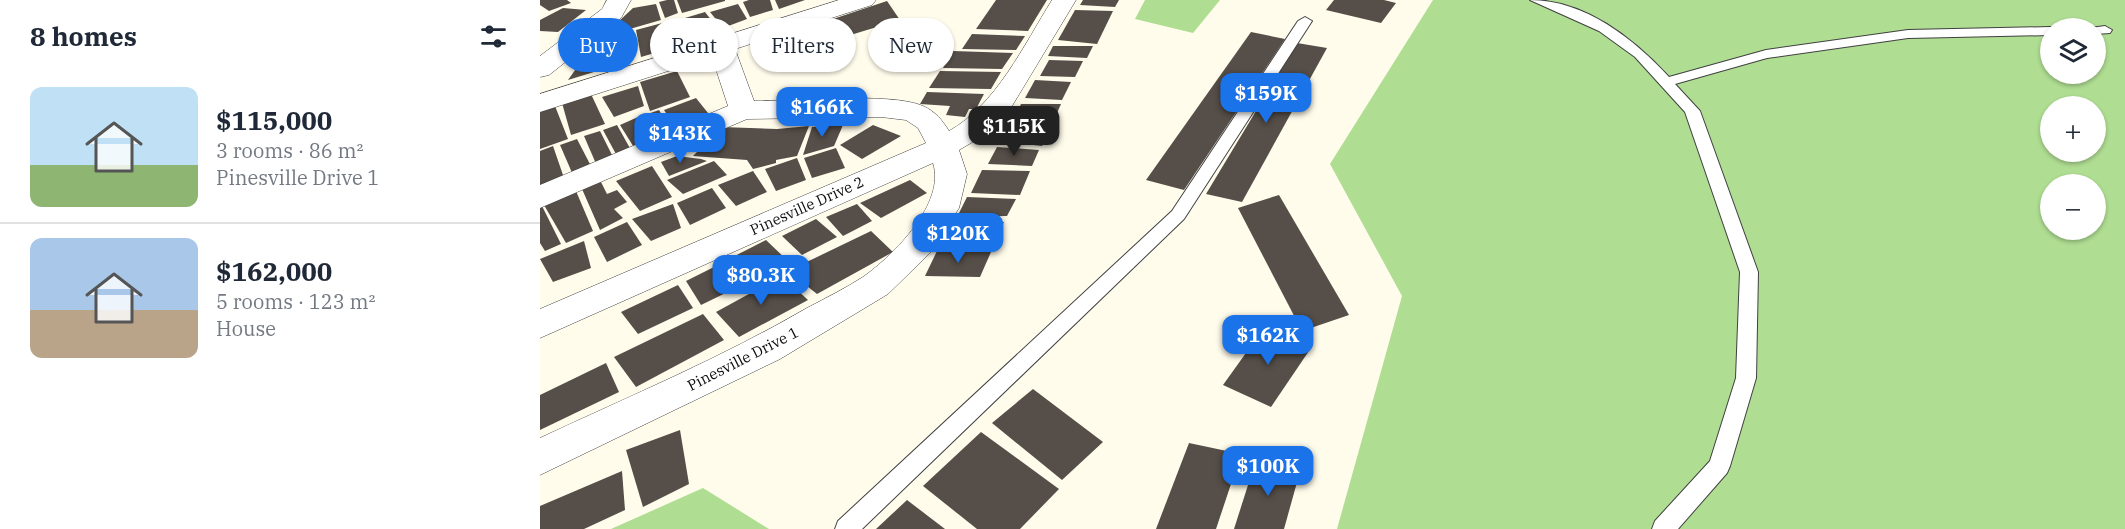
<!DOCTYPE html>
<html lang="en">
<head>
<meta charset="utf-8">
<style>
  body { margin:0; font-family:"IBM Plex Serif",serif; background:#f6f6f7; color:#1f2937; height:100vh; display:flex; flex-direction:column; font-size:22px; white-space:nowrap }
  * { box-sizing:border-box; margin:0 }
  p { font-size:20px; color:#747a83 }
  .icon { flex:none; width:33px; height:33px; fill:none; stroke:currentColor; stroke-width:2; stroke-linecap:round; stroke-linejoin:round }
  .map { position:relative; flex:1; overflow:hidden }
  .side { display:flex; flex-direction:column; background:#fff; width:540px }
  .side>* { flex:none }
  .guide { position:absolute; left:18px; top:18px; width:570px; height:54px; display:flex; gap:12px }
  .tools { position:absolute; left:1500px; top:18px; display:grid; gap:12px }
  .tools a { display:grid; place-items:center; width:66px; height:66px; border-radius:50%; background:#fff; box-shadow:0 2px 4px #0004; font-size:30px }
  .price { position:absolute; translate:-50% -51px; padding:0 14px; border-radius:12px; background:#1a73e8; color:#fff; font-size:20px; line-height:39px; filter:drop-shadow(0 2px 3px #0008) }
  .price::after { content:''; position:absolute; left:50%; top:36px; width:18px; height:14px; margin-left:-9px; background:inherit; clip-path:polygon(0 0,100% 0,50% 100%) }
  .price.active { background:#222; color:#fff }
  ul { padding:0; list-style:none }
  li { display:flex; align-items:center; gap:18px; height:150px; padding:0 30px }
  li+li { border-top:2px solid #e0e1e3 }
  li span { display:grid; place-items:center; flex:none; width:168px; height:120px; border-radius:12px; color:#555 }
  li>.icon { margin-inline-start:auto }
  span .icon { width:72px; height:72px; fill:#fffc; stroke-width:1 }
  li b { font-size:26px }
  h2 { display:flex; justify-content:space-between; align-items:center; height:72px; padding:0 30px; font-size:26px }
  .pill { padding:0 21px; border-radius:27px; background:#fff; box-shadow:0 2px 4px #0004; font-size:21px; line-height:54px }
  .pill.active { background:#1a73e8; color:#fff }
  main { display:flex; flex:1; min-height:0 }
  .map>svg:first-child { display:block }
</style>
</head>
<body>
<main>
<section class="side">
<h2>8 homes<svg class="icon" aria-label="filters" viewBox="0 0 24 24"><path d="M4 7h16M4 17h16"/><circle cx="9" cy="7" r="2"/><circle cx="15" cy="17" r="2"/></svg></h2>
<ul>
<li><span style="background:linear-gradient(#bfe0f5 65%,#8fb573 0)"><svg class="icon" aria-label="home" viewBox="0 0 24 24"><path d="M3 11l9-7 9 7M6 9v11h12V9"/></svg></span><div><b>$115,000</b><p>3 rooms · 86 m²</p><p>Pinesville Drive 1</p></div></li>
<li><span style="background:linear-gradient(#a9c7e8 60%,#b9a48a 0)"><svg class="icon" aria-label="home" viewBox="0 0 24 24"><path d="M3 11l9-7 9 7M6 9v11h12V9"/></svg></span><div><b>$162,000</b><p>5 rooms · 123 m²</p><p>House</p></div></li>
</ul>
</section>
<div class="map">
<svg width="1585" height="529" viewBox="0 0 1585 529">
  <rect width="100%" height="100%" fill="#fffcec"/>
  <!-- forest -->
  <g fill="#afdd92" fill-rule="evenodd">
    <path d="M 605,0 L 680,0 L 653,33 L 595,19 Z"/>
    <path d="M 893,0 L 1585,0 L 1585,529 L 797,529 L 862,296 L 790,164 ZM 1510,28 L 1556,28 L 1556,74 L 1510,74 ZM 1510,106 L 1556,106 L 1556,152 L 1510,152 ZM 1510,184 L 1556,184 L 1556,230 L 1510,230 Z"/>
    <path d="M 163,488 L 229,529 L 71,529 Z"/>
  </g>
  <!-- building -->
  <g fill="#564e48">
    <path d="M 0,0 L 27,0 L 31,3 L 9,11 L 0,5 Z"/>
    <path d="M 127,0 L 134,0 L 138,13 L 125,18 L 119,2 Z"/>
    <path d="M 137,0 L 185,0 L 185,1 L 142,13 Z"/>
    <path d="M 209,0 L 230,0 L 233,10 L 210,17 L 203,2 Z"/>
    <path d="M 235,0 L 265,0 L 239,9 Z"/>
    <path d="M 456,0 L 507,0 L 488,31 L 436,29 Z"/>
    <path d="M 543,0 L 579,0 L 575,7 L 540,5 Z"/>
    <path d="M 794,0 L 844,0 L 856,3 L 841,23 L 786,10 Z"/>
    <path d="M 347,1 L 360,20 L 294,40 L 287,21 Z"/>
    <path d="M 116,4 L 121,20 L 62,37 L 93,8 Z"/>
    <path d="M 198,4 L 207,19 L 183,28 L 170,12 Z"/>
    <path d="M 23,8 L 46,10 L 18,32 L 0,31 L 0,20 Z"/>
    <path d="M 535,10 L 573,11 L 557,44 L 518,40 Z"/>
    <path d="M 165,12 L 179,30 L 146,41 L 135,21 Z"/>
    <path d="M 126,22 L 135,47 L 101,57 L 96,30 Z"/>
    <path d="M 711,32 L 745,39 L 644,190 L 606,180 Z"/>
    <path d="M 88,33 L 93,60 L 28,80 L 55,42 Z"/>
    <path d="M 432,34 L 485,36 L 476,50 L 422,49 Z"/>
    <path d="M 757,43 L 787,48 L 702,202 L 666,194 Z"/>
    <path d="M 513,46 L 553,46 L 547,58 L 508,56 Z"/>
    <path d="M 413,51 L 473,53 L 462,69 L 403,68 Z"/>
    <path d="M 509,60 L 543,61 L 535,77 L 500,76 Z"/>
    <path d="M 137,71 L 150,97 L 110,111 L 100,82 Z"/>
    <path d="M 400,71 L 461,72 L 451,89 L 389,88 Z"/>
    <path d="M 495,80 L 531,82 L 522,100 L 485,98 Z"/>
    <path d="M 98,86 L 104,106 L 74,117 L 62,97 Z"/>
    <path d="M 387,92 L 444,94 L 436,109 L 429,109 L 425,117 L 406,115 L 410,106 L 380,104 Z"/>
    <path d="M 51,94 L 65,124 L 31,135 L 22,103 Z"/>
    <path d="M 156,98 L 168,113 L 135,127 L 124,110 Z"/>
    <path d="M 481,104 L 521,104 L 512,124 L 472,123 Z"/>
    <path d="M 15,106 L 28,139 L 0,149 L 0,111 Z"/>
    <path d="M 119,110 L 131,130 L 114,137 L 102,116 Z"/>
    <path d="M 98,117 L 113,141 L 95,149 L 80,125 Z"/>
    <path d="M 77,125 L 91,150 L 77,156 L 63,130 Z"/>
    <path d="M 303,125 L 294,146 L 263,155 L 272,127 Z"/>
    <path d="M 333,125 L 361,136 L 322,159 L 300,145 Z"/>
    <path d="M 467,125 L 511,129 L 502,146 L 459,141 Z"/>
    <path d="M 269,126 L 257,156 L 236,160 L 236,163 L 213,169 L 207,160 L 153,156 L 182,127 L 237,129 Z"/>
    <path d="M 60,131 L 74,159 L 57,166 L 44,136 Z"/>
    <path d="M 37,139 L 52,168 L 33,175 L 20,145 Z"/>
    <path d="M 13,146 L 24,178 L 0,186 L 0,151 Z"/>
    <path d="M 457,147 L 499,150 L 492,166 L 448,164 Z"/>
    <path d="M 296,148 L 305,168 L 272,178 L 264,158 Z"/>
    <path d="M 137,156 L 161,159 L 167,161 L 129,176 L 121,162 Z"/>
    <path d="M 257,158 L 266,180 L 236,191 L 225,169 Z"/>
    <path d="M 174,161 L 187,175 L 143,194 L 127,180 Z"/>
    <path d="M 112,166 L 132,197 L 100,211 L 76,181 Z"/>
    <path d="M 442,170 L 490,171 L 480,195 L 431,193 Z"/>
    <path d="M 213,171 L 227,192 L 196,206 L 178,185 Z"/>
    <path d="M 370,180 L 387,193 L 341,218 L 320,203 Z"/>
    <path d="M 61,182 L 67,194 L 77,190 L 87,202 L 74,209 L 83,218 L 60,230 L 42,189 Z"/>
    <path d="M 172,188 L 186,208 L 150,225 L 137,203 Z"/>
    <path d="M 36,191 L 53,231 L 26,243 L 4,205 Z"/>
    <path d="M 739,195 L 809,315 L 762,331 L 698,208 Z"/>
    <path d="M 427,197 L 476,199 L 467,216 L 417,217 Z"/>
    <path d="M 0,202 L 21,244 L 5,251 L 0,243 Z"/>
    <path d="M 133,204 L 141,228 L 111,241 L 92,219 Z"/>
    <path d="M 317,204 L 332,221 L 303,236 L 286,217 Z"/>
    <path d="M 276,219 L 297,237 L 262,255 L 242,236 Z"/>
    <path d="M 87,222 L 102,245 L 67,262 L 54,237 Z"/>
    <path d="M 413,222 L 464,222 L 451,246 L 401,244 Z"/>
    <path d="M 331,231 L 353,252 L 277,294 L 248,271 Z"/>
    <path d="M 226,240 L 250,263 L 207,286 L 183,262 Z"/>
    <path d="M 44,241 L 51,268 L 13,282 L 0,259 Z"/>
    <path d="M 397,251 L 451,252 L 440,277 L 385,276 Z"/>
    <path d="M 178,265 L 198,287 L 161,305 L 146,281 Z"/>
    <path d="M 242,276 L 268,300 L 199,337 L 176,312 Z"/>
    <path d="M 138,285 L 153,308 L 98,334 L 81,312 Z"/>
    <path d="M 163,314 L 184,340 L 96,387 L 74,357 Z"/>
    <path d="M 726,325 L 773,345 L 731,407 L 683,385 Z"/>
    <path d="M 66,363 L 79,392 L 0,430 L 0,395 Z"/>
    <path d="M 493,389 L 563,442 L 522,480 L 452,423 Z"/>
    <path d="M 140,430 L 149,484 L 103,507 L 86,450 Z"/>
    <path d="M 441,432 L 519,489 L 480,529 L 437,529 L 383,486 Z"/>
    <path d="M 649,443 L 701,454 L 676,529 L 616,529 Z"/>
    <path d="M 716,460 L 761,468 L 744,529 L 694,529 Z"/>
    <path d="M 82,471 L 85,510 L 44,529 L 0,529 L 0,506 Z"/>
    <path d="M 367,500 L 405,529 L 336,529 Z"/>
  </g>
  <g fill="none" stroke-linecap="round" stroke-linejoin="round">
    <!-- lane casing -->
    <g stroke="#404040" stroke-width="2">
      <g id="lane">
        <path d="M 990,0 C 1045,0 1094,39 1129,77 L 1226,50 L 1368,30 L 1510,27 L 1515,28 L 1510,28 L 1510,35 L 1368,38 L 1227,58 L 1135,84 L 1160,111 L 1218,272 L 1216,378 L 1190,466 L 1187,473 L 1138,529 L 1112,529 L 1115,521 L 1170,461 L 1196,378 L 1200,272 L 1145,112 L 1095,57 L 1059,31 Z"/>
        <path d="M 765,17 L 772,21 L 644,219 L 322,529 L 295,529 L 298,521 L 632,211 L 758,21 Z"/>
        <path d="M 1565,26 L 1572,30 L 1570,33 L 1556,34 L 1556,28 L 1550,28 Z"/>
      </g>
    </g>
    <!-- street casing -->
    <g stroke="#404040" stroke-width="1">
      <g id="street">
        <path d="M 67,0 L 91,0 L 81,18 L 9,75 L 0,77 L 0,56 L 62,9 Z"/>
        <path d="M 299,0 L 336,0 L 332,5 L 195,49 L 214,101 C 252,101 352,92 383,106 C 396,112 402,120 409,131 C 456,105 484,45 512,0 L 536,0 L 469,111 L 441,137 L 419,150 L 427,174 L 419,208 L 390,253 L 348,294 L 240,359 L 0,475 L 0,438 C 90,396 181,358 267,308 C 286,298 306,288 323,277 C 354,255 406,203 393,163 L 0,338 L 0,309 L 386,143 L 378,128 L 366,120 L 341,117 L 207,119 L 0,208 L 0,185 L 188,106 L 172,57 L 0,112 L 0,94 Z"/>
      </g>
    </g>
    <!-- lane -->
    <use href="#lane" fill="#fff" fill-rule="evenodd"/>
    <!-- street -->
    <use href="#street" fill="#fff" fill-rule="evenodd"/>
  </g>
  <g text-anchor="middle" stroke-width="6" stroke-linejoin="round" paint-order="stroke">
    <!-- street labels -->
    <g font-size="15" fill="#0d0d0d" stroke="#fff">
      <text transform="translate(267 206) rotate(-24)" y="5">Pinesville Drive 2</text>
      <text transform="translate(203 359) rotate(-27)" y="5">Pinesville Drive 1</text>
    </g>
  </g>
</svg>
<div class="tools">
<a><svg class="icon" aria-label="layers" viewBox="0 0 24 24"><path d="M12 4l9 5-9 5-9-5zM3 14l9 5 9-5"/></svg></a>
<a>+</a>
<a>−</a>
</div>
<b class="price" style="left:726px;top:124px">$159K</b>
<b class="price" style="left:282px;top:138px">$166K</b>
<b class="price active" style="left:474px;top:157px">$115K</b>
<b class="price" style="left:140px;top:164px">$143K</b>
<b class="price" style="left:418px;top:264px">$120K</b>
<b class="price" style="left:221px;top:306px">$80.3K</b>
<b class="price" style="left:728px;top:366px">$162K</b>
<b class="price" style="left:728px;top:497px">$100K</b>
<div class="guide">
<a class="pill active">Buy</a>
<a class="pill">Rent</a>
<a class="pill">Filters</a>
<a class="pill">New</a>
</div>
</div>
</main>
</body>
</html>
